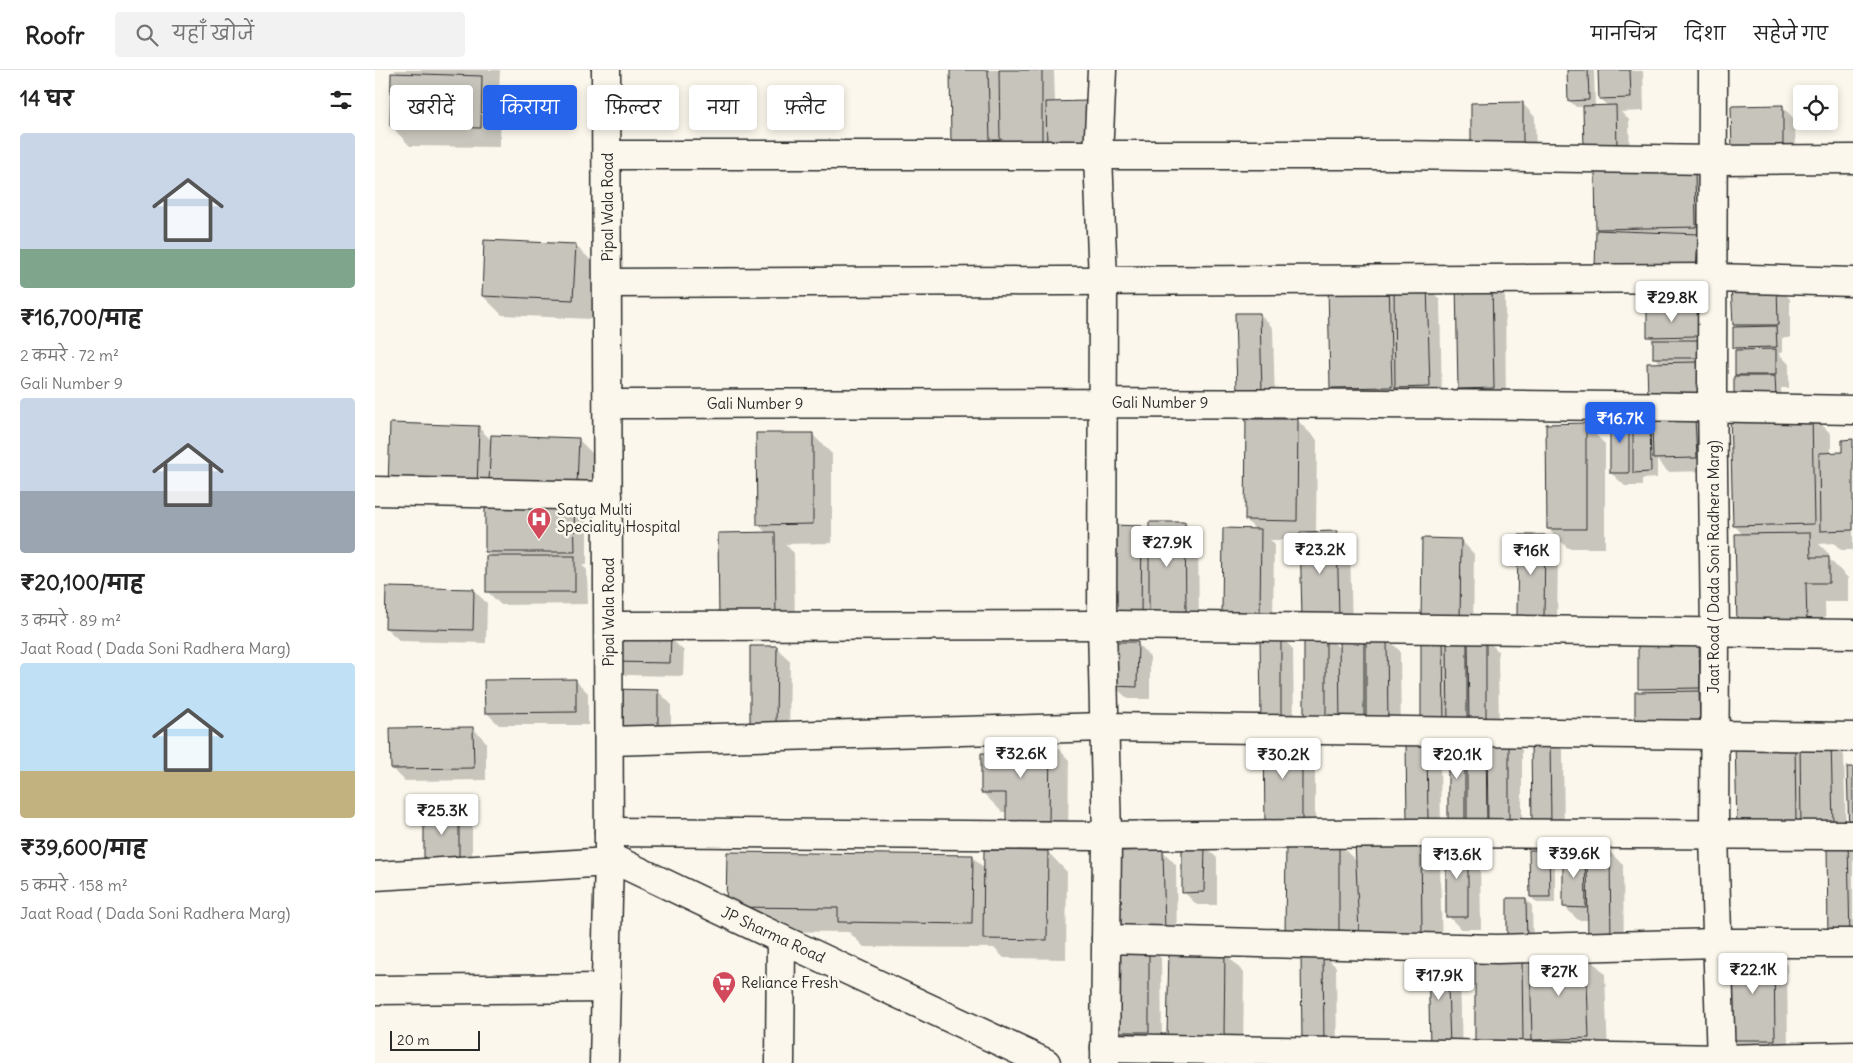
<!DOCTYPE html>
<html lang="hi">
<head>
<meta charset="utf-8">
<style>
  body { margin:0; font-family:Delius,"Playpen Sans Deva",sans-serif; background:#f2f2f2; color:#222; height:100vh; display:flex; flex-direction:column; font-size:19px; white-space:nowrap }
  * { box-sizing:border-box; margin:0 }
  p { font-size:16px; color:#767676 }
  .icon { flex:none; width:28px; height:28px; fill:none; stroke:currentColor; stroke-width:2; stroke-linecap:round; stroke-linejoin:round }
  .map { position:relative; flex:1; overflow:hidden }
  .details { display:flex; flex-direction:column; background:#fff; width:375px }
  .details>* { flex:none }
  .top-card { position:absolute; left:15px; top:15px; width:475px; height:45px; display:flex; gap:10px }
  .buttons { position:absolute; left:1418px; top:15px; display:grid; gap:10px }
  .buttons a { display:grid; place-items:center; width:45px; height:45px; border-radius:5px; background:#fff; box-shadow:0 2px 8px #0003; font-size:25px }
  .scale { position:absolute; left:15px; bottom:12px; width:90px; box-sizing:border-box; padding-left:5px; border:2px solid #2b2b2b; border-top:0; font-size:14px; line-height:18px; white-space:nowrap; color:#2b2b2b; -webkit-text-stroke:4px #fbf7ec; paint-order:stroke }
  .price { position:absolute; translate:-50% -42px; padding:0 11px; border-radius:5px; background:#fff; color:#222; font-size:16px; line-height:32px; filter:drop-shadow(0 1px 2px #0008) }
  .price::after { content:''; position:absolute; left:50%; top:30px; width:15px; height:11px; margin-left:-8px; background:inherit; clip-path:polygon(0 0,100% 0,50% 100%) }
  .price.on { background:#2563eb; color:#fff }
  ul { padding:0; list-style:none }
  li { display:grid; align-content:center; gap:10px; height:265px; padding:0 20px }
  li span { display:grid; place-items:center; height:155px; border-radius:5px; color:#555 }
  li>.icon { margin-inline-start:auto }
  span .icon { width:90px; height:90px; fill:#fffc; stroke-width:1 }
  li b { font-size:21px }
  h2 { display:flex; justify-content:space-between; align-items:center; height:60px; padding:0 20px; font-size:21px }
  .chip { padding:0 18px; border-radius:5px; background:#fff; box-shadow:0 2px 8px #0003; font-size:18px; line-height:45px }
  .chip.on { background:#2563eb; color:#fff }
  header { display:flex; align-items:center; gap:30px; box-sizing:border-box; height:70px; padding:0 25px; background:#fff; border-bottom:1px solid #e0e0e0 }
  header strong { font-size:24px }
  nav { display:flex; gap:28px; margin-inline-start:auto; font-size:18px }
  .search { width:350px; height:45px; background:#f2f2f2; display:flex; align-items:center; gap:12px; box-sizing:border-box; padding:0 18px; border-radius:5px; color:#767676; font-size:19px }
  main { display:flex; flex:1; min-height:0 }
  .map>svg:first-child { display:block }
</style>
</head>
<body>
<header>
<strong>Roofr</strong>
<div class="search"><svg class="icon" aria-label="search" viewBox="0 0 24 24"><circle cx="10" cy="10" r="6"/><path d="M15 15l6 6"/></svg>यहाँ खोजें</div>
<nav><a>मानचित्र</a><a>दिशा</a><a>सहेजे गए</a></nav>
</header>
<main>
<section class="details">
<h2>14 घर<svg class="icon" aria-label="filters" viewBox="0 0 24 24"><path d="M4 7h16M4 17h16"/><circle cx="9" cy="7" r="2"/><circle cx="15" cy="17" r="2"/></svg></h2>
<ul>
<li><span style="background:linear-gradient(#c9d6e8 75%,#7fa58c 0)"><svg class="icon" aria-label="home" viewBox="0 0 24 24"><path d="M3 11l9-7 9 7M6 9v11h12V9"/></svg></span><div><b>₹16,700/माह</b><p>2 कमरे · 72 m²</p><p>Gali Number 9</p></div></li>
<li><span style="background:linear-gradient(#c9d6e8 60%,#9aa5b1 0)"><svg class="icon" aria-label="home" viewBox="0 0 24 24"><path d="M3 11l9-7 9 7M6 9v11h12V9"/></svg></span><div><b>₹20,100/माह</b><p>3 कमरे · 89 m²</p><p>Jaat Road ( Dada Soni Radhera Marg)</p></div></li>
<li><span style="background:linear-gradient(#bfe0f5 70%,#c2b280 0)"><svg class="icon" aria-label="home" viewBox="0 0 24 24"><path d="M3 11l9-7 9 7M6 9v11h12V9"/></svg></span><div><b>₹39,600/माह</b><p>5 कमरे · 158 m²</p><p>Jaat Road ( Dada Soni Radhera Marg)</p></div></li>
</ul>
</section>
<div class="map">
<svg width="1478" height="993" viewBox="0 0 1478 993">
  <rect width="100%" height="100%" fill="#fbf7ec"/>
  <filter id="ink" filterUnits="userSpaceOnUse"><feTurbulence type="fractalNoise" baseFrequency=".02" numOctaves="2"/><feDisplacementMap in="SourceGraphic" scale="10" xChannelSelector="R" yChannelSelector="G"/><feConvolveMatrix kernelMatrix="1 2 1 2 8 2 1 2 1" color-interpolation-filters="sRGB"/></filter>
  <g filter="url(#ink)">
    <!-- shadow -->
    <g fill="#0003">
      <path d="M 19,0 L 125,0 L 124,20 L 119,20 L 126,27 L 125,77 L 35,76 L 16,56 L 24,5 Z"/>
      <path d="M 576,0 L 679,0 L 680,33 L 726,91 L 590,86 Z"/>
      <path d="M 1194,0 L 1219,0 L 1220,37 L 1233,36 L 1225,29 L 1225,0 L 1268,1 L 1269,41 L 1246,42 L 1254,50 L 1255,91 L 1209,37 L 1201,37 L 1194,30 Z"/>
      <path d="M 1147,33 L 1160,47 L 1161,89 L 1097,34 Z"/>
      <path d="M 1407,36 L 1420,50 L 1421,96 L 1372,97 Z"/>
      <path d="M 1320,101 L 1339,121 L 1341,223 L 1240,220 L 1225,162 L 1222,159 Z"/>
      <path d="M 200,175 L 220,194 L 217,249 L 127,245 L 108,226 Z"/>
      <path d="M 1116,214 L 1130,227 L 1131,331 L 1097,332 L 1084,319 Z"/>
      <path d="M 954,215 L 1052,216 L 1065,230 L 1067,330 L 976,337 L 956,317 Z"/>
      <path d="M 1402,216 L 1415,229 L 1415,268 L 1407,268 L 1407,283 L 1403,283 L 1414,294 L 1414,318 L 1406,318 L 1407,333 L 1361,305 L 1363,281 L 1359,277 L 1363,258 L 1359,255 Z"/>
      <path d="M 1323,241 L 1336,254 L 1330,294 L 1322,294 L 1335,307 L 1336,340 L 1280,288 L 1279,272 L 1274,266 Z"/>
      <path d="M 885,244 L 898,258 L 900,336 L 876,336 Z"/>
      <path d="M 1436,344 L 1456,364 L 1456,384 L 1469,383 L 1478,371 L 1478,480 L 1466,480 L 1459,473 L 1444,474 L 1454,484 L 1454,489 L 1473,508 L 1473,532 L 1450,532 L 1451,574 L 1383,575 L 1369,466 L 1359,455 Z"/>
      <path d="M 1253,347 L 1259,352 L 1259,348 L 1320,350 L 1333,363 L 1334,401 L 1293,402 L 1282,390 L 1282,408 L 1267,409 L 1267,416 L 1250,416 L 1236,403 Z"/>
      <path d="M 922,350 L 942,370 L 941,462 L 962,462 L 975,475 L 977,561 L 941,561 L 926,470 L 895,470 L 899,473 L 898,557 L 862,557 L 881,460 L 871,450 Z"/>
      <path d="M 1210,354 L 1230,374 L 1230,478 L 1193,478 L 1173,459 Z"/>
      <path d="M 103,357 L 117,371 L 203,369 L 223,389 L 222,434 L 121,418 L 121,439 L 199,439 L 212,452 L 212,495 L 207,495 L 212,500 L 213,534 L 126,535 L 113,522 L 117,487 L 111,482 L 112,438 L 33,435 Z"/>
      <path d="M 437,364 L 457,384 L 457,473 L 410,474 L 419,483 L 420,568 L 365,568 L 392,464 L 383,454 Z"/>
      <path d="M 810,453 L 823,467 L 824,556 L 752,558 L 767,457 L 775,465 Z"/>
      <path d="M 1170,466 L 1183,480 L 1182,559 L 1157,559 L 1144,546 Z"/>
      <path d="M 1086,470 L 1099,484 L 1098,568 L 1110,568 L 1123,581 L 1124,667 L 1133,666 L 1147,680 L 1147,770 L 1088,765 L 1074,673 L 1047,660 Z"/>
      <path d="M 98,520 L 112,533 L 111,573 L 25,571 L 11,558 Z"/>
      <path d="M 950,564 L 966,580 L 966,567 L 1012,568 L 1025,581 L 1026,670 L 930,652 Z"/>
      <path d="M 905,566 L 918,579 L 919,667 L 926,666 L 940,680 L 940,768 L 905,769 Z"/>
      <path d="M 295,568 L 309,581 L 308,606 L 250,605 L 237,591 Z"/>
      <path d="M 1324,570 L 1337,583 L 1337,673 L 1265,618 Z"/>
      <path d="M 762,573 L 775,587 L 775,629 L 753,629 L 739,616 Z"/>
      <path d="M 401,577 L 415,591 L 414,670 L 389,669 Z"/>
      <path d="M 200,610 L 213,623 L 213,655 L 124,655 L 111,642 Z"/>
      <path d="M 283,621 L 296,634 L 296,669 L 237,655 Z"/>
      <path d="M 98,658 L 111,672 L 111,710 L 30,711 L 17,698 Z"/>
      <path d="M 1175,668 L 1188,681 L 1189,768 L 1171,768 Z"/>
      <path d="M 675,670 L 694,690 L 693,771 L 632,742 L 627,742 L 607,722 L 636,685 Z"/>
      <path d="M 1052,671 L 1065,684 L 1066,766 L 1046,767 Z"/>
      <path d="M 1456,672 L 1469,685 L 1471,768 L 1383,775 L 1362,673 Z"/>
      <path d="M 83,743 L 97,756 L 97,803 L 64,803 Z"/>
      <path d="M 963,773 L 982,792 L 1045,773 L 1065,792 L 1067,883 L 1005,883 L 983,861 L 983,887 L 952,888 L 961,897 L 962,988 L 928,974 Z"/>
      <path d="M 1453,773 L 1478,778 L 1478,884 Z"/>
      <path d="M 1092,774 L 1105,787 L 1106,859 L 1086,859 L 1073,846 Z"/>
      <path d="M 829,775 L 842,788 L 842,835 L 822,835 L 809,822 Z"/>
      <path d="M 788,781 L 801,795 L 802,875 L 773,875 L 786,888 L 787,974 L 754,974 L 741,961 Z"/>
      <path d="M 1174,781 L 1180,787 L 1180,833 L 1162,833 L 1156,827 Z"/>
      <path d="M 673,782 L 692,802 L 691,889 L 629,888 L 619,878 L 489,877 L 474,862 L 378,861 L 352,836 L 597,786 L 610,799 Z"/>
      <path d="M 1210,782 L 1213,786 L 1235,782 L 1248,795 L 1249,887 L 1214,850 L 1203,850 L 1190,837 Z"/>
      <path d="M 1151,829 L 1157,836 L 1158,882 L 1140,882 Z"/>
      <path d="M 1399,881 L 1412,895 L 1413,982 L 1371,983 L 1358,969 Z"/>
      <path d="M 850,883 L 869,903 L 868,985 L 813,985 Z"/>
      <path d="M 1211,884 L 1230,904 L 1233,987 L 1178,989 L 1160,971 L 1160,984 L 1115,984 L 1147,888 L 1156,897 Z"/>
      <path d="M 1072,886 L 1085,899 L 1087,990 L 1066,993 Z"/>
    </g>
    <!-- building -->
    <g fill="#c7c4bc" stroke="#2b2b2b">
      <path d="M 575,0 L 613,0 L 615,72 L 576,73 Z"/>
      <path d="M 624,0 L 667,0 L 667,72 L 625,73 Z"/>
      <path d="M 1192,0 L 1213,0 L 1214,30 L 1193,31 Z"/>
      <path d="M 1223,0 L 1255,0 L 1256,28 L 1224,29 Z"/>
      <path d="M 16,3 L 107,6 L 106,58 L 15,56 Z"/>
      <path d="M 713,31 L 713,78 L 672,79 L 671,32 Z"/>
      <path d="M 1148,32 L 1148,77 L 1096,78 L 1096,33 Z"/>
      <path d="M 1241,35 L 1242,78 L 1209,79 L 1208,36 Z"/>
      <path d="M 1408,35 L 1408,83 L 1357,84 L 1356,36 Z"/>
      <path d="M 1320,100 L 1321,157 L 1221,159 L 1220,102 Z"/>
      <path d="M 1221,160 L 1323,164 L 1321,204 L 1220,201 Z"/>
      <path d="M 109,170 L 201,174 L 198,230 L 107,226 Z"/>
      <path d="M 1014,212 L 1017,317 L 955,318 L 953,213 Z"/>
      <path d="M 1117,212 L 1119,318 L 1083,319 L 1081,213 Z"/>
      <path d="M 1356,214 L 1402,214 L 1403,255 L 1358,255 Z"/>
      <path d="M 1052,215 L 1055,317 L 1020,318 L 1019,216 Z"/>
      <path d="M 1272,240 L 1323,240 L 1323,266 L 1272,267 Z"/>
      <path d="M 860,243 L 885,243 L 887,323 L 862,323 Z"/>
      <path d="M 1401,256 L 1402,277 L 1358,278 L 1358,257 Z"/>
      <rect x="1278" y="270" width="46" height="18"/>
      <path d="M 1401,279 L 1401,305 L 1360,305 L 1360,280 Z"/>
      <path d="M 1323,292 L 1323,328 L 1273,328 L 1272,293 Z"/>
      <path d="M 1359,306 L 1400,306 L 1401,327 L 1359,328 Z"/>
      <path d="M 1437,343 L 1439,454 L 1358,456 L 1355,344 Z"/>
      <path d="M 1254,345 L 1254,403 L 1235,403 L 1235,346 Z"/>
      <path d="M 1258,346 L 1275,346 L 1276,402 L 1258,403 Z"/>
      <path d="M 1320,348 L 1322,388 L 1278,389 L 1277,349 Z"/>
      <path d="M 871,349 L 923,349 L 922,451 L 870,450 Z"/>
      <path d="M 15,353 L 104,356 L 102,419 L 13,416 Z"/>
      <path d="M 1211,353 L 1211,459 L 1172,459 L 1171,354 Z"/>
      <path d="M 381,363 L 438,363 L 438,454 L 382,455 Z"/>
      <path d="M 116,365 L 204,368 L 202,415 L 114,412 Z"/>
      <path d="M 1478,369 L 1478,460 L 1445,461 L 1444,383 L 1467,382 L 1467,370 Z"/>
      <path d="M 110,438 L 199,438 L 200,482 L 110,482 Z"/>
      <path d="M 774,452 L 810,452 L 811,543 L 774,544 Z"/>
      <path d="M 738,455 L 767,456 L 766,546 L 737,545 Z"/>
      <path d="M 848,458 L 886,459 L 885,544 L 847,544 Z"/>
      <path d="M 962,461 L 964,548 L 927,548 L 925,462 Z"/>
      <path d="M 400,462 L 401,549 L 344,549 L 343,463 Z"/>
      <path d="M 1435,463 L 1436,487 L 1454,487 L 1454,513 L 1431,513 L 1432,555 L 1362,556 L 1360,464 Z"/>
      <path d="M 1143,465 L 1170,465 L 1169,547 L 1142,546 Z"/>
      <path d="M 1047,468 L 1086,469 L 1085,553 L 1046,553 Z"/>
      <rect x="111" y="486" width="89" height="36"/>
      <path d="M 11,517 L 99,519 L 98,560 L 10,558 Z"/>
      <rect x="929" y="563" width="22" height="90"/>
      <path d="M 885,564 L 906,564 L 906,653 L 886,653 Z"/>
      <path d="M 1068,564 L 1069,660 L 1046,660 L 1046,565 Z"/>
      <path d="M 236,566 L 296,566 L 295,593 L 236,592 Z"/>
      <path d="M 964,566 L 989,566 L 989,659 L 965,659 Z"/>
      <path d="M 991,566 L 1012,566 L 1013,657 L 991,657 Z"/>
      <path d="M 1093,567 L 1111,567 L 1111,659 L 1094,659 Z"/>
      <path d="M 1092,569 L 1092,660 L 1073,660 L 1072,570 Z"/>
      <path d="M 1324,569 L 1325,618 L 1263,619 L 1263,570 Z"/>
      <path d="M 738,572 L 763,572 L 762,617 L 738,616 Z"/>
      <path d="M 375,576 L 402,576 L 401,657 L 375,656 Z"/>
      <path d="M 201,609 L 201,642 L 110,643 L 109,610 Z"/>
      <path d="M 236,619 L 283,620 L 283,656 L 236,656 Z"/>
      <path d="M 1324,621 L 1325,660 L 1260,662 L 1260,622 Z"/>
      <path d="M 98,657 L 99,698 L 16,699 L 15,658 Z"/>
      <path d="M 889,665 L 927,665 L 927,756 L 890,756 Z"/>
      <path d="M 1134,665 L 1134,758 L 1113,757 L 1112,666 Z"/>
      <path d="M 1090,666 L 1090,752 L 1073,753 L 1073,667 Z"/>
      <path d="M 1092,666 L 1111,667 L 1112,755 L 1092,756 Z"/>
      <path d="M 1175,666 L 1176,755 L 1157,756 L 1156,667 Z"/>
      <path d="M 635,669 L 675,669 L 674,752 L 631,752 L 631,723 L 606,723 L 606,683 L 635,684 Z"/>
      <path d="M 1031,670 L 1052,670 L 1053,753 L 1032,754 Z"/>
      <path d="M 1456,670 L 1458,755 L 1426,755 L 1425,672 Z"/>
      <path d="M 1420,671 L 1421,754 L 1362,756 L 1360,672 Z"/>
      <path d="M 1472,697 L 1478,697 L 1478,764 L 1474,764 Z"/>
      <rect x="49" y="742" width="35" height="48"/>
      <path d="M 911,770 L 964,772 L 964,868 L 910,869 Z"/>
      <path d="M 980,771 L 1046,772 L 1047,864 L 984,864 Z"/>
      <path d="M 1452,772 L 1473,772 L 1475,871 L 1453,871 Z"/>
      <rect x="1071" y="773" width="22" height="74"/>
      <path d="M 807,774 L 830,774 L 829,822 L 807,823 Z"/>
      <path d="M 609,780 L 673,781 L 672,870 L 608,869 Z"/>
      <path d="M 788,780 L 790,862 L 742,863 L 740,781 Z"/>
      <path d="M 1154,780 L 1174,780 L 1175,827 L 1155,827 Z"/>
      <path d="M 1188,781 L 1210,781 L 1211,838 L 1188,837 Z"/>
      <path d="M 1212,781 L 1235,781 L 1236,874 L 1213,874 Z"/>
      <path d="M 352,782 L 598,785 L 597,854 L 463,852 L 463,838 L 351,837 Z"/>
      <path d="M 1132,828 L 1151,828 L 1152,876 L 1132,876 Z"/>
      <rect x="739" y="874" width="35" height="88"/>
      <path d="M 1356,880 L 1399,880 L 1400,970 L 1357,970 Z"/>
      <path d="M 794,881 L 850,882 L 849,966 L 792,966 Z"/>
      <path d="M 948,882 L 949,975 L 927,974 L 926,883 Z"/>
      <path d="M 1211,883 L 1214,968 L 1157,970 L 1155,885 Z"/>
      <path d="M 1072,884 L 1075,976 L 1055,976 L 1053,885 Z"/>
      <path d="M 1100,886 L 1147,887 L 1148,972 L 1100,971 Z"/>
    </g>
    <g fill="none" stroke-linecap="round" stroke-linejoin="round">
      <!-- minor casing -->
      <g stroke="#2b2b2b" stroke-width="31">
        <g id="minor">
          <path d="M 727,0 L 723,86 L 728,210 L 727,555 L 732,766 L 730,993"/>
          <path d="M 232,85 L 1025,85 L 1338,90 L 1478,89"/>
          <path d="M 233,213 L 1338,208 L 1478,212"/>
          <path d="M 233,334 C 648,333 1063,331 1478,340"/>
          <path d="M 0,421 L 233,426"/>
          <path d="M 234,556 L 733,555 L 1478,564"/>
          <path d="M 234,671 L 730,657 L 1478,667"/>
          <path d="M 234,762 L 720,766 L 1039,763 L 1478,765"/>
          <path d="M 0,806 L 234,792"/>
          <path d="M 731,869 L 1122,879 L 1342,873 L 1478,873"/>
          <path d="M 0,920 L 231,918"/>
          <path d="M 730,978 L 1346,989 L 1478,986"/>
          <path d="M 405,993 L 406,869"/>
        </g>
      </g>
      <!-- tertiary casing -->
      <g stroke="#2b2b2b" stroke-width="31">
        <g id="tertiary">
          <path d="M 1338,0 L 1337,320 L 1340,563 L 1339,765 L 1346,993"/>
          <path d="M 234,787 L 406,869 L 671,993"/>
          <path d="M 229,993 L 234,787 L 231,0"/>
        </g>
      </g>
      <!-- minor -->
      <use href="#minor" stroke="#fbf7ec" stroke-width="28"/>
      <!-- tertiary -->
      <use href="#tertiary" stroke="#fbf7ec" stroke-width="28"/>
    </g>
  </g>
  <!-- icons -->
  <defs>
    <g id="hospital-pin" transform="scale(1.25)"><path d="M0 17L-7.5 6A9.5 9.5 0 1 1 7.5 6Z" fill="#d1495b" stroke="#fbf7ec"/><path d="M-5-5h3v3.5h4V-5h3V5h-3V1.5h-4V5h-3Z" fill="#fff"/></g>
    <g id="supermarket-pin" transform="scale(1.25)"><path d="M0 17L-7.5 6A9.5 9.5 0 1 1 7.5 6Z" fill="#d1495b" stroke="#fbf7ec"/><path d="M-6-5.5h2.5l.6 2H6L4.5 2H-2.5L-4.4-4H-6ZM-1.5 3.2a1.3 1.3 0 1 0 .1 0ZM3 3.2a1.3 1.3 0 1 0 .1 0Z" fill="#fff"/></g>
  </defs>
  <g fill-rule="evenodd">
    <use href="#hospital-pin" x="164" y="449"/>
    <use href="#supermarket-pin" x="349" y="913"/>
  </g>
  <g text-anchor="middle" stroke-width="5" stroke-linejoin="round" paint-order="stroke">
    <!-- street labels -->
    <g font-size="15" fill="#2b2b2b" stroke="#fbf7ec">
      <text transform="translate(233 137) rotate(-90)" y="5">Pipal Wala Road</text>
      <text x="785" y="338">Gali Number 9</text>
      <text x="380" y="339">Gali Number 9</text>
      <text transform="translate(1339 497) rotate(-90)" y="5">Jaat Road ( Dada Soni Radhera Marg)</text>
      <text transform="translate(234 542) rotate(-90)" y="5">Pipal Wala Road</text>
      <text transform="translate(398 865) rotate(25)" y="5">JP Sharma Road</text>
    </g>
    <!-- poi labels -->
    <g font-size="15" fill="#2b2b2b" stroke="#fbf7ec" text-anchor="start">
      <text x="182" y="445">Satya Multi<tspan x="182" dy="17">Speciality Hospital</tspan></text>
      <text x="366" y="918">Reliance Fresh</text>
    </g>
  </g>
</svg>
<div class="buttons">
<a><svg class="icon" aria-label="locate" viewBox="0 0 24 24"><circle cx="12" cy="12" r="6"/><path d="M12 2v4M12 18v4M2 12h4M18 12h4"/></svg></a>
</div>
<div class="scale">20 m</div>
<b class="price" style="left:1297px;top:253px">₹29.8K</b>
<b class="price on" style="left:1245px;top:374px">₹16.7K</b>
<b class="price" style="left:792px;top:498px">₹27.9K</b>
<b class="price" style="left:945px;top:505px">₹23.2K</b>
<b class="price" style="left:1156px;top:506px">₹16K</b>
<b class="price" style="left:646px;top:709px">₹32.6K</b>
<b class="price" style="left:908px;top:710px">₹30.2K</b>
<b class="price" style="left:1082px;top:710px">₹20.1K</b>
<b class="price" style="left:67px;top:766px">₹25.3K</b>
<b class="price" style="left:1199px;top:809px">₹39.6K</b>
<b class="price" style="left:1082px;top:810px">₹13.6K</b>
<b class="price" style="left:1378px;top:925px">₹22.1K</b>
<b class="price" style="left:1184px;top:927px">₹27K</b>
<b class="price" style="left:1064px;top:931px">₹17.9K</b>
<div class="top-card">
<a class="chip">खरीदें</a>
<a class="chip on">किराया</a>
<a class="chip">फ़िल्टर</a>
<a class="chip">नया</a>
<a class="chip">फ़्लैट</a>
</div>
</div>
</main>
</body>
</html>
